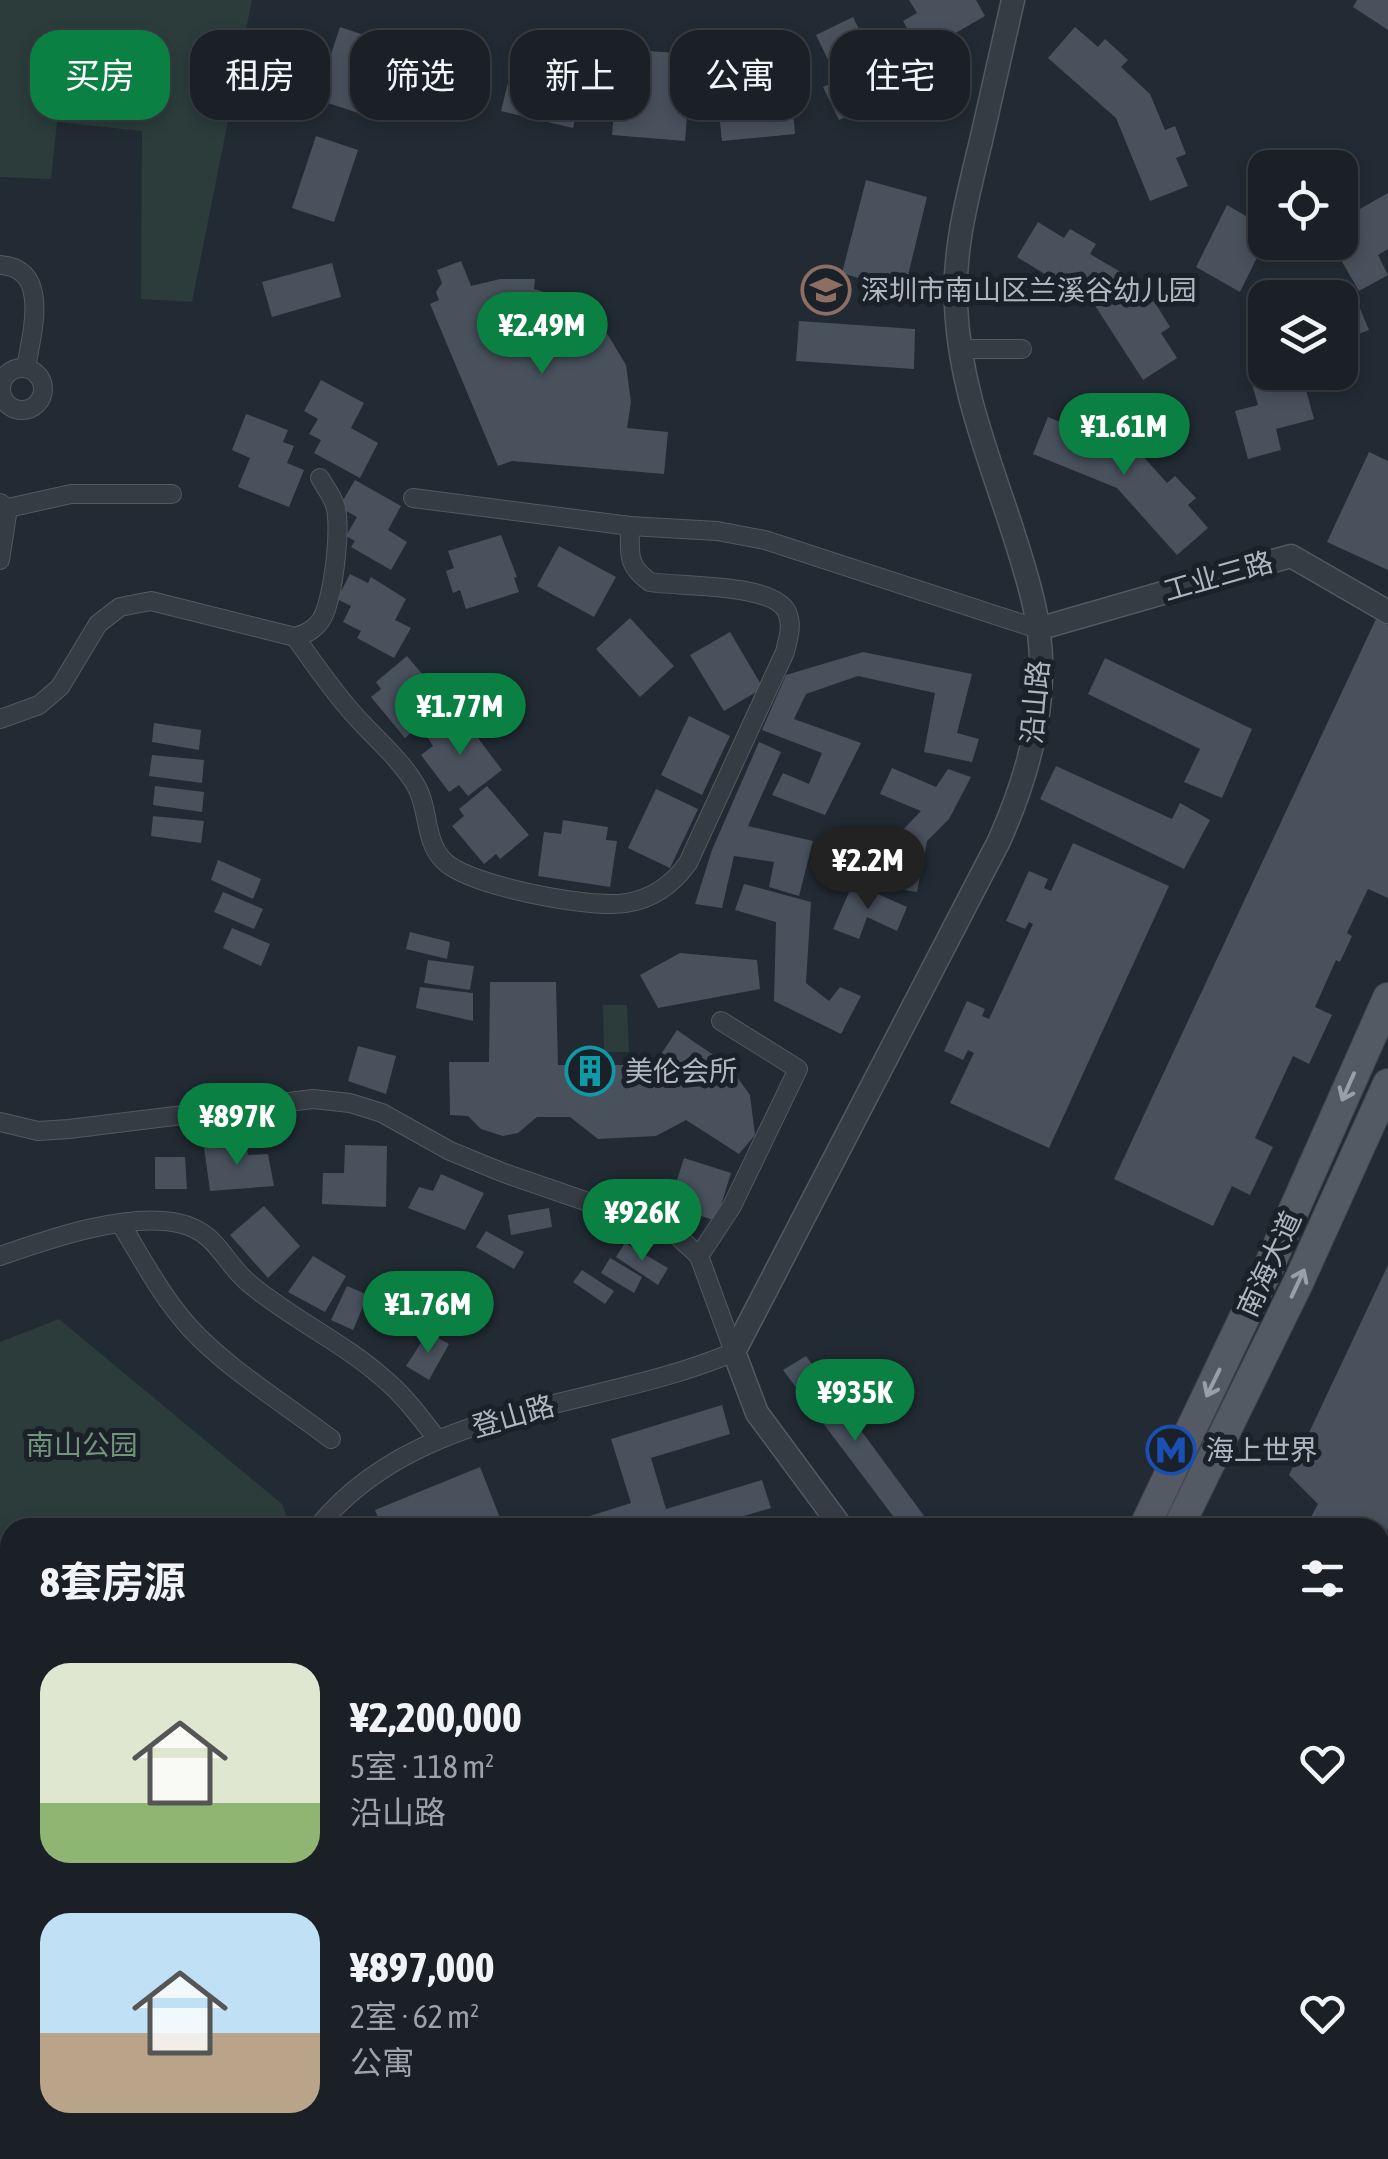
<!DOCTYPE html>
<html lang="zh">
<head>
<meta charset="utf-8">
<style>
  body { margin:0; font-family:"Asap Condensed","Noto Sans SC",sans-serif; background:#23282e; color:#f1f3f6; height:100vh; display:flex; flex-direction:column; font-size:38px; white-space:nowrap }
  * { box-sizing:border-box; margin:0 }
  p { font-size:32px; color:#9fa3a7 }
  .icon { flex:none; width:55px; height:55px; fill:none; stroke:currentColor; stroke-width:2; stroke-linecap:round; stroke-linejoin:round }
  .map { position:relative; flex:1; overflow:hidden }
  .details { position:absolute; left:0px; top:1518px; width:1390px; height:642px; display:flex; flex-direction:column; background:#1a2026; border-radius:30px 30px 0 0; box-shadow:0 5px 15px #0003,0 0 0 2px #383e43 }
  .details>* { flex:none }
  .guide { position:absolute; left:30px; top:30px; width:1330px; height:90px; display:flex; gap:20px }
  .fabs { position:absolute; left:1248px; top:150px; display:grid; gap:20px }
  .fabs a { display:grid; place-items:center; width:110px; height:110px; border-radius:20px; background:#1a2026; box-shadow:0 5px 15px #0003,0 0 0 2px #383e43; font-size:50px }
  .price { position:absolute; translate:-50% -85px; padding:0 22px; border-radius:35px; background:#0b8043; color:#fff; font-size:32px; line-height:65px; filter:drop-shadow(0 2px 5px #0008) }
  .price::after { content:''; position:absolute; left:50%; top:60px; width:30px; height:22px; margin-left:-15px; background:inherit; clip-path:polygon(0 0,100% 0,50% 100%) }
  .price.on { background:#222; color:#fff }
  ul { padding:0; list-style:none }
  li { display:flex; align-items:center; gap:30px; height:250px; padding:0 40px }
  li span { display:grid; place-items:center; flex:none; width:280px; height:200px; border-radius:30px; color:#555 }
  li>.icon { margin-inline-start:auto }
  span .icon { width:120px; height:120px; fill:#fffc; stroke-width:1 }
  li b { font-size:42px }
  h2 { display:flex; justify-content:space-between; align-items:center; height:120px; padding:0 40px; font-size:42px }
  .pill { padding:0 35px; border-radius:30px; background:#1a2026; box-shadow:0 5px 15px #0003,0 0 0 2px #383e43; font-size:35px; line-height:90px }
  .pill.on { background:#0b8043; color:#fff }
  .map>svg:first-child { display:block }
</style>
</head>
<body>
<div class="map">
<svg width="1388" height="2159" viewBox="0 0 1388 2159">
  <rect width="100%" height="100%" fill="#222a33"/>
  <!-- green -->
  <g fill="#2b3c3b">
    <path d="M 0,0 L 252,0 L 192,302 L 141,299 L 142,131 L 57,122 L 51,179 L 0,177 Z"/>
    <path d="M 603,1005 L 627,1005 L 629,1052 L 604,1052 Z"/>
    <path d="M 59,1319 L 282,1504 L 291,1527 L 10,1528 L 10,1739 L 0,1726 L 0,1342 Z"/>
    <path d="M 253,2150 L 801,2150 L 798,2159 L 264,2159 Z"/>
  </g>
  <!-- building -->
  <g fill="#49515d">
    <path d="M 909,0 L 976,0 L 985,16 L 921,53 L 903,21 L 917,13 Z"/>
    <path d="M 1357,0 L 1388,0 L 1388,30 L 1353,7 Z"/>
    <path d="M 853,17 L 875,62 L 890,55 L 906,88 L 839,120 L 823,87 L 838,80 L 816,35 Z"/>
    <path d="M 340,27 L 382,41 L 358,113 L 316,99 Z"/>
    <path d="M 1075,27 L 1098,47 L 1105,39 L 1128,60 L 1121,67 L 1150,94 L 1165,130 L 1175,126 L 1186,154 L 1176,158 L 1188,186 L 1150,201 L 1116,118 L 1048,58 Z"/>
    <path d="M 538,31 L 579,41 L 566,89 L 582,93 L 573,128 L 501,111 L 510,75 L 526,79 Z"/>
    <path d="M 771,49 L 776,99 L 792,97 L 795,134 L 722,141 L 718,104 L 734,103 L 730,53 Z"/>
    <path d="M 635,50 L 676,53 L 672,103 L 688,104 L 685,141 L 612,135 L 615,98 L 631,100 Z"/>
    <path d="M 316,136 L 358,150 L 334,222 L 292,208 Z"/>
    <path d="M 866,180 L 927,197 L 904,292 L 842,273 Z"/>
    <path d="M 1388,193 L 1388,249 L 1378,255 L 1388,275 L 1359,291 L 1334,248 L 1354,236 L 1344,218 Z"/>
    <path d="M 1227,205 L 1265,227 L 1265,241 L 1240,292 L 1196,267 Z"/>
    <path d="M 1038,222 L 1064,238 L 1070,229 L 1096,244 L 1090,254 L 1124,274 L 1145,307 L 1154,301 L 1170,327 L 1161,333 L 1177,358 L 1143,380 L 1094,304 L 1017,257 Z"/>
    <path d="M 461,261 L 471,286 L 500,279 L 535,279 L 534,289 L 564,298 L 602,325 L 626,365 L 631,402 L 627,428 L 668,432 L 664,474 L 512,461 L 498,466 L 430,304 L 439,300 L 436,292 L 442,283 L 437,270 Z"/>
    <path d="M 332,263 L 341,297 L 272,317 L 262,282 Z"/>
    <path d="M 1350,285 L 1369,330 L 1340,341 L 1340,298 L 1319,297 Z"/>
    <path d="M 799,321 L 915,329 L 914,369 L 796,361 Z"/>
    <path d="M 1301,372 L 1314,419 L 1276,429 L 1281,450 L 1248,459 L 1235,411 L 1258,405 L 1252,384 Z"/>
    <path d="M 321,380 L 364,403 L 351,428 L 378,443 L 360,478 L 314,453 L 321,440 L 309,434 L 318,419 L 304,411 Z"/>
    <path d="M 246,414 L 288,430 L 283,442 L 294,446 L 287,463 L 304,470 L 289,507 L 238,487 L 250,458 L 232,450 Z"/>
    <path d="M 1048,417 L 1075,428 L 1080,418 L 1108,429 L 1104,439 L 1141,454 L 1167,483 L 1175,476 L 1196,498 L 1188,505 L 1208,528 L 1177,555 L 1117,488 L 1033,454 Z"/>
    <path d="M 1369,452 L 1388,461 L 1388,570 L 1327,542 Z"/>
    <path d="M 355,480 L 401,506 L 388,530 L 407,542 L 391,570 L 351,547 L 355,541 L 346,536 L 357,517 L 339,507 Z"/>
    <path d="M 501,535 L 517,577 L 514,578 L 519,592 L 466,609 L 460,590 L 453,593 L 446,571 L 454,568 L 448,551 Z"/>
    <path d="M 559,546 L 616,577 L 594,617 L 537,586 Z"/>
    <path d="M 350,574 L 368,583 L 371,577 L 406,599 L 395,620 L 411,628 L 394,658 L 357,638 L 361,631 L 343,622 L 351,606 L 337,599 Z"/>
    <path d="M 630,618 L 674,666 L 640,697 L 596,649 Z"/>
    <path d="M 1376,619 L 1388,625 L 1388,898 L 1368,889 L 1347,933 L 1352,936 L 1340,962 L 1336,960 L 1315,1007 L 1332,1015 L 1309,1064 L 1293,1056 L 1255,1138 L 1273,1147 L 1250,1195 L 1232,1186 L 1213,1226 L 1114,1179 Z"/>
    <path d="M 730,632 L 763,688 L 724,711 L 690,655 Z"/>
    <path d="M 863,652 L 972,674 L 957,733 L 979,739 L 972,762 L 924,752 L 935,693 L 858,676 L 806,694 L 794,719 L 861,743 L 825,815 L 772,795 L 783,773 L 809,784 L 822,753 L 762,730 L 786,675 Z"/>
    <path d="M 407,656 L 450,707 L 420,732 L 417,728 L 405,738 L 371,697 L 381,689 L 376,682 Z"/>
    <path d="M 1105,658 L 1252,729 L 1222,798 L 1184,782 L 1200,749 L 1088,694 Z"/>
    <path d="M 460,714 L 502,770 L 468,796 L 459,785 L 449,792 L 421,755 L 433,746 L 428,738 Z"/>
    <path d="M 689,716 L 730,736 L 702,795 L 661,775 Z"/>
    <path d="M 154,723 L 201,730 L 199,750 L 152,742 Z"/>
    <path d="M 759,742 L 781,752 L 748,826 L 813,841 L 799,896 L 769,887 L 774,862 L 734,856 L 722,908 L 695,904 L 712,850 Z"/>
    <path d="M 152,755 L 204,760 L 202,783 L 149,776 Z"/>
    <path d="M 1056,766 L 1172,819 L 1180,803 L 1210,820 L 1184,869 L 1040,799 Z"/>
    <path d="M 892,768 L 936,787 L 948,769 L 971,777 L 949,819 L 927,841 L 917,892 L 888,887 L 893,866 L 854,855 L 862,828 L 897,836 L 921,811 L 880,794 Z"/>
    <path d="M 155,786 L 204,792 L 202,812 L 153,805 Z"/>
    <path d="M 487,786 L 529,835 L 500,859 L 496,854 L 484,864 L 452,826 L 464,816 L 459,809 Z"/>
    <path d="M 656,789 L 698,809 L 670,868 L 628,848 Z"/>
    <path d="M 153,816 L 204,821 L 201,843 L 151,836 Z"/>
    <path d="M 563,820 L 608,827 L 606,840 L 617,841 L 610,887 L 538,876 L 544,832 L 561,834 Z"/>
    <path d="M 1073,843 L 1169,886 L 1049,1148 L 950,1103 L 974,1053 L 968,1050 L 963,1060 L 944,1051 L 967,1001 L 985,1009 L 982,1016 L 989,1019 L 1033,924 L 1029,922 L 1025,929 L 1006,921 L 1029,871 L 1048,879 L 1044,888 L 1051,891 Z"/>
    <path d="M 218,860 L 261,879 L 253,899 L 211,880 Z"/>
    <path d="M 853,883 L 907,907 L 897,931 L 867,917 L 859,939 L 833,929 Z"/>
    <path d="M 744,884 L 811,902 L 806,983 L 829,1001 L 840,987 L 861,996 L 841,1034 L 774,1001 L 776,922 L 735,910 Z"/>
    <path d="M 223,892 L 263,909 L 254,929 L 214,912 Z"/>
    <path d="M 232,928 L 270,944 L 261,966 L 223,948 Z"/>
    <path d="M 410,932 L 450,942 L 447,959 L 406,949 Z"/>
    <path d="M 680,953 L 757,960 L 760,989 L 658,1008 L 640,975 Z"/>
    <path d="M 428,960 L 474,966 L 470,990 L 424,983 Z"/>
    <path d="M 490,982 L 556,982 L 558,1065 L 654,1065 L 677,1030 L 722,1061 L 737,1077 L 750,1095 L 755,1135 L 739,1154 L 686,1120 L 656,1136 L 598,1139 L 570,1117 L 537,1117 L 518,1133 L 503,1136 L 481,1129 L 468,1116 L 450,1115 L 449,1062 L 489,1062 Z"/>
    <path d="M 420,987 L 473,993 L 473,1021 L 416,1008 Z"/>
    <path d="M 358,1046 L 396,1056 L 386,1094 L 348,1081 Z"/>
    <path d="M 246,1143 L 248,1155 L 268,1154 L 274,1186 L 210,1191 L 204,1147 Z"/>
    <path d="M 345,1145 L 387,1146 L 386,1207 L 322,1204 L 323,1173 L 344,1173 Z"/>
    <path d="M 155,1157 L 185,1157 L 187,1189 L 155,1189 Z"/>
    <path d="M 684,1158 L 731,1173 L 716,1221 L 669,1205 Z"/>
    <path d="M 441,1174 L 484,1193 L 465,1230 L 408,1208 L 419,1187 L 433,1191 Z"/>
    <path d="M 264,1206 L 300,1246 L 268,1278 L 230,1235 Z"/>
    <path d="M 549,1208 L 552,1227 L 511,1235 L 508,1215 Z"/>
    <path d="M 486,1231 L 524,1252 L 514,1269 L 476,1247 Z"/>
    <path d="M 625,1243 L 668,1268 L 658,1285 L 616,1257 Z"/>
    <path d="M 313,1256 L 346,1276 L 325,1312 L 288,1292 Z"/>
    <path d="M 610,1258 L 642,1277 L 634,1293 L 601,1273 Z"/>
    <path d="M 1388,1265 L 1388,1528 L 1380,1545 L 1380,1528 L 1305,1528 L 1318,1504 L 1289,1475 Z"/>
    <path d="M 582,1270 L 614,1291 L 605,1304 L 573,1282 Z"/>
    <path d="M 347,1286 L 368,1295 L 353,1330 L 331,1320 Z"/>
    <path d="M 428,1332 L 449,1344 L 429,1380 L 406,1366 Z"/>
    <path d="M 806,1356 L 933,1528 L 902,1528 L 783,1370 Z"/>
    <path d="M 722,1405 L 730,1434 L 651,1458 L 666,1509 L 762,1480 L 771,1508 L 704,1528 L 638,1528 L 636,1521 L 616,1528 L 552,1528 L 631,1503 L 611,1439 Z"/>
    <path d="M 480,1467 L 504,1528 L 382,1528 L 375,1510 Z"/>
    <path d="M 1388,1962 L 1388,2159 L 1374,2159 L 1364,2150 L 1380,2150 L 1380,2037 L 1385,2029 L 1380,2026 L 1380,1979 Z"/>
    <path d="M 111,2150 L 153,2150 L 159,2156 L 157,2159 L 102,2159 Z"/>
    <path d="M 949,2150 L 1017,2150 L 1037,2159 L 945,2159 Z"/>
  </g>
  <g fill="none" stroke-linecap="round" stroke-linejoin="round">
    <!-- minor casing -->
    <g stroke="#535962" stroke-width="20">
      <g id="minor">
        <path d="M 0,265 C 52,268 31,335 26,368"/>
        <path d="M 962,349 L 1022,349"/>
        <circle cx="22" cy="389" r="21"/>
        <path d="M 413,498 L 630,526 L 717,531 L 765,540 L 1038,629"/>
        <path d="M 0,503 L 8,508 L 71,494 L 172,494"/>
        <path d="M 0,560 L 8,508"/>
        <path d="M 295,637 C 313,662 330,687 350,710 C 370,734 399,757 415,784 C 430,808 423,840 444,861 C 469,886 591,909 626,903 C 652,899 673,884 688,863 L 785,652 C 788,638 793,626 787,612 C 774,583 680,587 650,582 C 626,565 630,554 630,526"/>
        <path d="M 0,719 L 39,705 L 60,687 L 98,624 L 120,607 L 151,601 L 295,637 C 306,634 314,630 321,620 C 333,602 342,526 335,505 C 332,496 325,487 320,478"/>
        <path d="M 0,1122 L 38,1131 L 69,1129 L 313,1099 L 350,1103 L 382,1113 L 450,1151 L 504,1173 L 672,1231 L 699,1256 L 734,1352 C 597,1411 418,1402 317,1528"/>
        <path d="M 121,1224 C 142,1259 162,1297 190,1328 C 230,1371 284,1403 331,1439"/>
        <path d="M 0,1256 C 49,1239 126,1212 178,1223 C 219,1232 222,1262 251,1285 C 292,1319 342,1342 382,1377 C 404,1395 420,1417 437,1439"/>
        <path d="M 699,1256 L 732,1206 L 798,1069 L 721,1021"/>
        <path d="M 0,1620 L 10,1626"/>
        <path d="M 0,1771 L 10,1812"/>
        <path d="M 0,1963 L 10,1966"/>
        <path d="M 198,2150 L 207,2159"/>
      </g>
    </g>
    <!-- tertiary casing -->
    <g stroke="#535962" stroke-width="25">
      <g id="tertiary">
        <path d="M 1038,629 L 1291,556 L 1388,612"/>
        <path d="M 842,1528 L 757,1413 L 734,1352 L 999,841 C 1032,767 1053,687 1034,605 C 1011,504 960,411 956,305 C 953,249 968,195 981,141 C 992,94 1002,47 1013,0"/>
      </g>
    </g>
    <!-- secondary casing -->
    <g stroke="#535962" stroke-width="28">
      <g id="secondary">
        <path d="M 1380,1764 L 1388,1747"/>
        <path d="M 1380,1816 L 1388,1799"/>
        <path d="M 1197,2159 L 1201,2150"/>
        <path d="M 1217,2159 L 1221,2150"/>
      </g>
    </g>
    <!-- primary casing -->
    <g stroke="#3f454e" stroke-width="32">
      <g id="primary">
        <path d="M 1144,1528 L 1269,1266 L 1388,998"/>
        <path d="M 1178,1528 L 1299,1281 L 1388,1084"/>
        <path d="M 872,2159 L 876,2150"/>
      </g>
    </g>
    <!-- minor -->
    <use href="#minor" stroke="#353c44" stroke-width="18"/>
    <!-- tertiary -->
    <use href="#tertiary" stroke="#353c44" stroke-width="22"/>
    <!-- secondary -->
    <use href="#secondary" stroke="#444b57" stroke-width="25"/>
    <!-- primary -->
    <use href="#primary" stroke="#535a64" stroke-width="30"/>
  </g>
  <!-- one-way arrows -->
  <defs><path id="oneway-shaft" d="M-6 0H5M1.5-3L5.5 0L1.5 3" fill="none" stroke-width="1.6" stroke-linecap="round" stroke-linejoin="round" transform="scale(2.5)"/></defs>
  <g stroke="#999faa">
    <use href="#oneway-shaft" transform="translate(1348 1087) rotate(114)"/>
    <use href="#oneway-shaft" transform="translate(1298 1283) rotate(-65)"/>
    <use href="#oneway-shaft" transform="translate(1213 1383) rotate(116)"/>
  </g>
  <!-- icons -->
  <defs>
    <g id="school-ring" transform="scale(2.5)"><circle r="9.5" fill="#1b2129" stroke="#8d6e63" stroke-width="1.5"/><path d="M0-5L7-2L0 1L-7-2ZM-4 1L0 2.5L4 1V4Q0 6-4 4Z" fill="#8d6e63"/></g>
    <g id="building-ring" transform="scale(2.5)"><circle r="9.5" fill="#1b2129" stroke="#0f9aa8" stroke-width="1.5"/><path d="M-4-6H4V6H1V3H-1V6H-4ZM-2.5-4.3h1.7v1.8h-1.7ZM.8-4.3h1.7v1.8H.8ZM-2.5-1h1.7V.8h-1.7ZM.8-1h1.7V.8H.8Z" fill="#0f9aa8"/></g>
    <g id="metro-ring" transform="scale(2.5)"><circle r="9.5" fill="#1b2129" stroke="#1a4fb4" stroke-width="1.5"/><path d="M-5.5 5V-5H-3L0 0L3-5H5.5V5H3V-.5L0 4L-3-.5V5Z" fill="#1a4fb4"/></g>
  </defs>
  <g fill-rule="evenodd">
    <use href="#school-ring" x="826" y="290"/>
    <use href="#building-ring" x="590" y="1071"/>
    <use href="#metro-ring" x="1171" y="1450"/>
  </g>
  <g text-anchor="middle" stroke-width="10" stroke-linejoin="round" paint-order="stroke">
    <!-- poi labels -->
    <g font-size="28" fill="#b0b6c1" stroke="#1b2129" text-anchor="start">
      <text x="861" y="300">深圳市南山区兰溪谷幼儿园</text>
      <text x="625" y="1081">美伦会所</text>
      <text x="1206" y="1460">海上世界</text>
    </g>
    <!-- street labels -->
    <g font-size="28" fill="#b0b6c1" stroke="#1b2129">
      <text transform="translate(1218 576) rotate(-16)" y="10">工业三路</text>
      <text transform="translate(1035 702) rotate(-85)" y="10">沿山路</text>
      <text transform="translate(1269 1264) rotate(-65)" y="10">南海大道</text>
      <text transform="translate(513 1416) rotate(-16)" y="10">登山路</text>
    </g>
    <!-- park labels -->
    <g font-size="28" fill="#72947a" stroke="#1b2129">
      <text x="82" y="1455">南山公园</text>
    </g>
  </g>
</svg>
<div class="fabs">
<a><svg class="icon" aria-label="locate" viewBox="0 0 24 24"><circle cx="12" cy="12" r="6"/><path d="M12 2v4M12 18v4M2 12h4M18 12h4"/></svg></a>
<a><svg class="icon" aria-label="layers" viewBox="0 0 24 24"><path d="M12 4l9 5-9 5-9-5zM3 14l9 5 9-5"/></svg></a>
</div>
<b class="price" style="left:542px;top:377px">¥2.49M</b>
<b class="price" style="left:1124px;top:478px">¥1.61M</b>
<b class="price" style="left:460px;top:758px">¥1.77M</b>
<b class="price on" style="left:868px;top:912px">¥2.2M</b>
<b class="price" style="left:237px;top:1168px">¥897K</b>
<b class="price" style="left:642px;top:1264px">¥926K</b>
<b class="price" style="left:428px;top:1356px">¥1.76M</b>
<b class="price" style="left:855px;top:1444px">¥935K</b>
<div class="guide">
<a class="pill on">买房</a>
<a class="pill">租房</a>
<a class="pill">筛选</a>
<a class="pill">新上</a>
<a class="pill">公寓</a>
<a class="pill">住宅</a>
</div>
<section class="details">
<h2>8套房源<svg class="icon" aria-label="filters" viewBox="0 0 24 24"><path d="M4 7h16M4 17h16"/><circle cx="9" cy="7" r="2"/><circle cx="15" cy="17" r="2"/></svg></h2>
<ul>
<li><span style="background:linear-gradient(#dfe7d0 70%,#8fb573 0)"><svg class="icon" aria-label="home" viewBox="0 0 24 24"><path d="M3 11l9-7 9 7M6 9v11h12V9"/></svg></span><div><b>¥2,200,000</b><p>5室 · 118 m²</p><p>沿山路</p></div><svg class="icon" aria-label="heart" viewBox="0 0 24 24"><path d="M12 20l-8-8c-3-5 5-10 8-4 3-6 11-1 8 4z"/></svg></li>
<li><span style="background:linear-gradient(#bfe0f5 60%,#b9a48a 0)"><svg class="icon" aria-label="home" viewBox="0 0 24 24"><path d="M3 11l9-7 9 7M6 9v11h12V9"/></svg></span><div><b>¥897,000</b><p>2室 · 62 m²</p><p>公寓</p></div><svg class="icon" aria-label="heart" viewBox="0 0 24 24"><path d="M12 20l-8-8c-3-5 5-10 8-4 3-6 11-1 8 4z"/></svg></li>
</ul>
</section>
</div>
</body>
</html>
